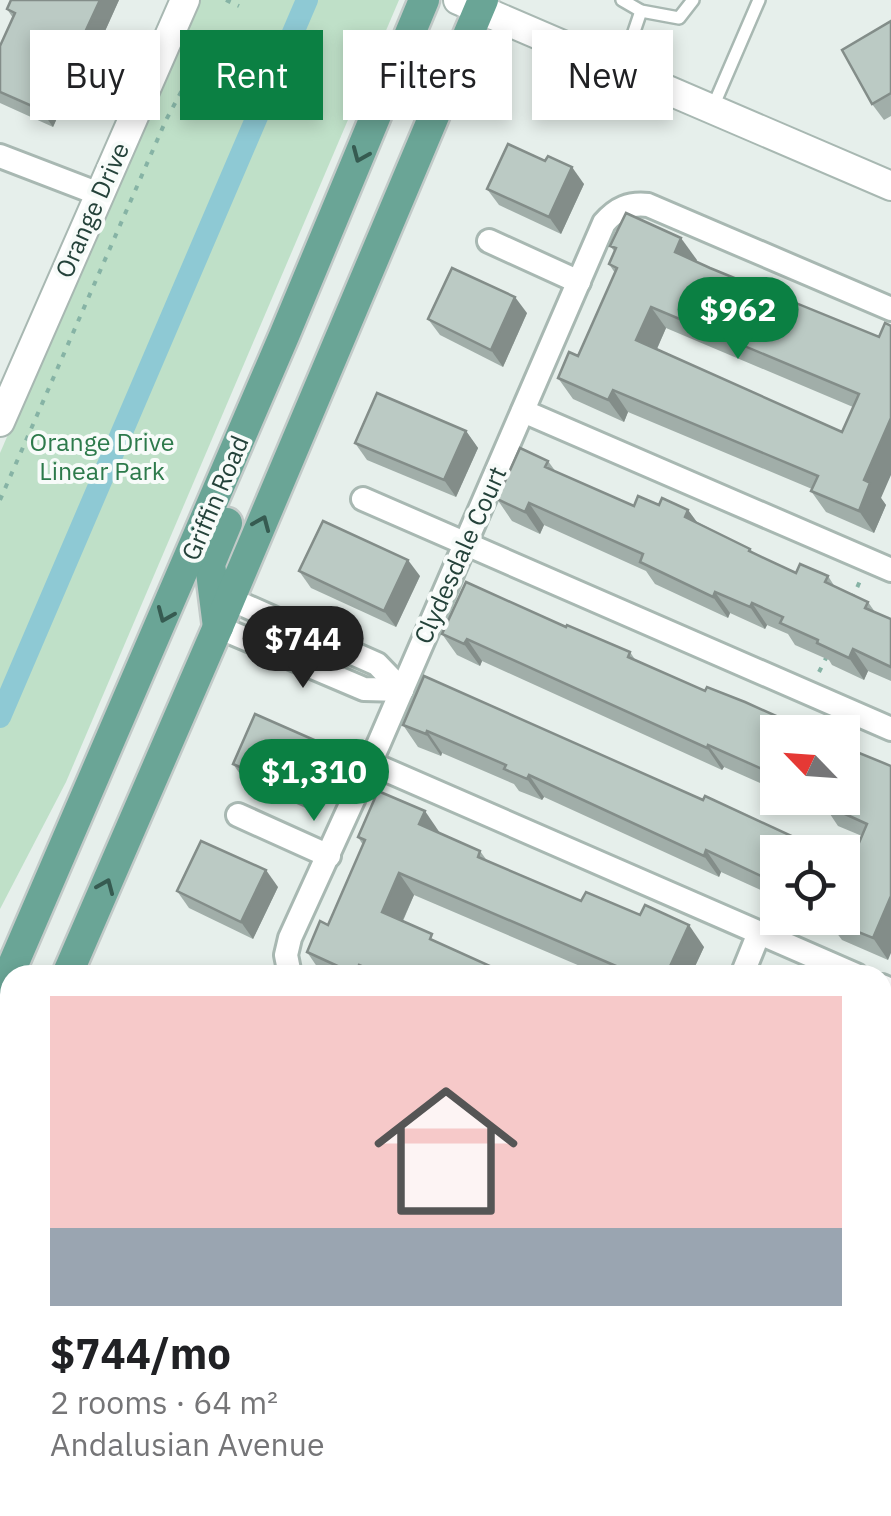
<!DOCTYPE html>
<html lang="en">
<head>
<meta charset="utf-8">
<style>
  body { margin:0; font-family:"IBM Plex Sans",sans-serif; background:#f6f6f6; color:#202124; height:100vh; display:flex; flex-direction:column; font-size:38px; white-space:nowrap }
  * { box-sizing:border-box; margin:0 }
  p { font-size:32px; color:#757577 }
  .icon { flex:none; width:55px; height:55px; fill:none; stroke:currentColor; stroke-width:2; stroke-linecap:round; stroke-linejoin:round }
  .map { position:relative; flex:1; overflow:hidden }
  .sheet { position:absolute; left:0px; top:965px; width:892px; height:552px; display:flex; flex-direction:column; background:#fff; border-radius:30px 30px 0 0; box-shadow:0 5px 15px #0003 }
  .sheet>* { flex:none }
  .banner { position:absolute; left:30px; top:30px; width:832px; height:90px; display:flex; gap:20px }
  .needle { width:65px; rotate:295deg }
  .tools { position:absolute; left:760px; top:715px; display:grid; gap:20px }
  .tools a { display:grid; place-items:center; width:100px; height:100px; border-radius:0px; background:#fff; box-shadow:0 5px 15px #0003; font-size:50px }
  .price { position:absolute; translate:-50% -85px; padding:0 22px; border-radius:35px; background:#0b8043; color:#fff; font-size:32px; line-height:65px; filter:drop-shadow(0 2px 5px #0008) }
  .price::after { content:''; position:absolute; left:50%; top:60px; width:30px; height:22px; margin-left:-15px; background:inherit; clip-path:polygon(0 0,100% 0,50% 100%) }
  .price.current { background:#222; color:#fff }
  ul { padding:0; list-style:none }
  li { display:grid; align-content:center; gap:20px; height:530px; padding:0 50px }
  li span { display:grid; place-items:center; height:310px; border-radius:0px; color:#555 }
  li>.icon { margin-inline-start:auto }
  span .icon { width:180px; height:180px; fill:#fffc; stroke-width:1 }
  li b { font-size:42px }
  .tag { padding:0 35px; border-radius:0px; background:#fff; box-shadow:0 5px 15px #0003; font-size:35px; line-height:90px }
  .tag.current { background:#0b8043; color:#fff }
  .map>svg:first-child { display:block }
</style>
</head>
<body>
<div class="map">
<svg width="891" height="1516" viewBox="0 0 891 1516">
  <rect width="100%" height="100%" fill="#e6efeb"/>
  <!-- green -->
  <path fill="#bfe0c8" d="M 197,0 L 399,0 L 66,782 L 0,909 L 0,453 Z"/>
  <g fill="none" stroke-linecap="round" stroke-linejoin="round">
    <!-- canal -->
    <path stroke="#8ec9d4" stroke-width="22" d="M 0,717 L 307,0"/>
    <!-- service casing -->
    <g stroke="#a8b8b2" stroke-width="16">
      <g id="service">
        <path d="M 622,0 L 641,11 L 679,18 L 693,0"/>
        <path d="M 621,70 L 641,11"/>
        <path d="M 712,109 L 759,0"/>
        <path d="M 0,1322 L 10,1326"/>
        <path d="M 0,1474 L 10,1478"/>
        <path d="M 75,1508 L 94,1516"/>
        <path d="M 176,1516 L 180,1508"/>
        <path d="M 254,1516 L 257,1508"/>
      </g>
    </g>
    <!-- minor casing -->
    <g stroke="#a8b8b2" stroke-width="28">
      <g id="minor">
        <path d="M 0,156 L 99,194"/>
        <path d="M 489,241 L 579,282"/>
        <path d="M 523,411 L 891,570"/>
        <path d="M 363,499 L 891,729"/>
        <path d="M 230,599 L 377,664 L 402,690"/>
        <path d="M 218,627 L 364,689 L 402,690"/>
        <path d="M 370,763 L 856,975"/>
        <path d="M 238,815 L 329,856"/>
        <path d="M 290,975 L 286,955 L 290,938 L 379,743 L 604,223 C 617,208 629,203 648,205 L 891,309"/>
        <path d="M 742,975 L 759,933"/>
        <path d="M 882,986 L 891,990"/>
        <path d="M 882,1086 L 891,1066"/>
      </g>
    </g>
    <!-- tertiary casing -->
    <g stroke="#a8b8b2" stroke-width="32">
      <g id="tertiary">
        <path d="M 458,0 L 891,186"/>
        <path d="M 0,422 L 185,0"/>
        <path d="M 0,1242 L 10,1246"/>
        <path d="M 610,1508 L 630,1516"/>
      </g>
    </g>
    <!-- primary casing -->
    <g stroke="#c2cac8" stroke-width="35">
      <g id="primary">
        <path d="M 218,627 L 210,564 L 227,523"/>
        <path d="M 67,975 L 218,627 L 483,0"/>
        <path d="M 0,995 L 284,336 L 424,0"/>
        <path d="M 0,1130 L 10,1107"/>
      </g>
    </g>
    <!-- path -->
    <g stroke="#86b3a5" stroke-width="4" stroke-dasharray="5 8" stroke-linecap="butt">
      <path d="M 226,0 L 239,6"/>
      <path d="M 0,500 L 166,120 L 194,68 L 197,38"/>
      <path d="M 852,599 L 860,581"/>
      <path d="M 819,672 L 828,654"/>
      <path d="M 882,1119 L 891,1122"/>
      <path d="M 882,1257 L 891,1261"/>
    </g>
    <!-- service -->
    <use href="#service" stroke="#fff" stroke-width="11"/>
    <!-- minor -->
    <use href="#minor" stroke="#fff" stroke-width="22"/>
    <!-- tertiary -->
    <use href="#tertiary" stroke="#fff" stroke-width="28"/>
    <!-- primary -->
    <use href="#primary" stroke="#6aa596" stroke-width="30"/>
  </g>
  <!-- wall -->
  <g fill="#a1aea9" fill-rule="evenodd">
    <path d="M 119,0 L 92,60 L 85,56 L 53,127 L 0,103 L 0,46 L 13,18 L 7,9 Z"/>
    <path d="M 891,21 L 891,116 L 884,120 L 872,104 Z"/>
    <path d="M 545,161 L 584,184 L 561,234 L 499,205 L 487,189 Z"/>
    <path d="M 610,246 L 697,260 L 696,262 L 879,337 L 881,498 L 886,505 L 874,533 L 826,512 L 811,491 L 812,489 L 628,412 L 624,422 L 573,399 L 558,378 L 578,356 L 615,273 L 609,264 L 615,252 ZM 666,328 L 853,407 L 842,432 L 657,349 Z"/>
    <path d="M 527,313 L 503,367 L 440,335 L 428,319 Z"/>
    <path d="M 466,431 L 478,448 L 456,497 L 367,460 L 355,443 Z"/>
    <path d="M 548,461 L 556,472 L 634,506 L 659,505 L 688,510 L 697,522 L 750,549 L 754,554 L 796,573 L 828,576 L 835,587 L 868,602 L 875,612 L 891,619 L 891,681 L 868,671 L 864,680 L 832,665 L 829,660 L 795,645 L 788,634 L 767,625 L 765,629 L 730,613 L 728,618 L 655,584 L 646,571 L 544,525 L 540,534 L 512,521 L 497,499 Z"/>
    <path d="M 299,571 L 420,576 L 396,627 L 311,588 Z"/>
    <path d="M 566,627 L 630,652 L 636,661 L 778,732 L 778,791 L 724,767 L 722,770 L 482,661 L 480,666 L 457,655 L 442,634 Z"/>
    <path d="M 403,725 L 703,800 L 778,852 L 778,898 L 721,872 L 719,877 L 544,797 L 542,800 L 519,791 L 514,784 L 442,753 L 441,756 L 418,747 Z"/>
    <path d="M 332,760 L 310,810 L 245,781 L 233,764 Z"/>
    <path d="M 891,766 L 888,960 L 842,940 L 830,924 L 817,918 L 842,918 L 850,864 L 862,836 L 838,826 L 830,814 L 793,798 L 842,798 Z"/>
    <path d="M 440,833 L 480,851 L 488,862 L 581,901 L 704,947 L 691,975 L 601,975 L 414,895 L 403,921 L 438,943 L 510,975 L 322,974 L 307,952 L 328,925 L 363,845 L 358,837 Z"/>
    <path d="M 278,887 L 253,939 L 189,908 L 177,891 Z"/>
    <path d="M 0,1338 L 10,1343 L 10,1434 L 0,1430 Z"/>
  </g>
  <!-- shaded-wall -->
  <g fill="#838d89">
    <path d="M 100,0 L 119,0 L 92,60 L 80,43 Z"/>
    <path d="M 73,40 L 85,56 L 53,127 L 41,110 Z"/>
    <path d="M 572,167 L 584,184 L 561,234 L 549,217 Z"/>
    <path d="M 681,238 L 697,260 L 690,274 L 675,252 Z"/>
    <path d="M 515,297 L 527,313 L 503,367 L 491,350 Z"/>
    <path d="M 651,307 L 666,328 L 651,362 L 636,340 Z"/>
    <path d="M 613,390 L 628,412 L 624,422 L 608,400 Z"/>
    <path d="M 891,418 L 891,475 L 881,498 L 886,505 L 874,533 L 859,511 L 864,480 Z"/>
    <path d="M 466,431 L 478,448 L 456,497 L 444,480 Z"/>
    <path d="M 529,503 L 544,525 L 540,534 L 525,512 Z"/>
    <path d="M 688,510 L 704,532 L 685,517 Z"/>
    <path d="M 408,560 L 420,576 L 396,627 L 384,611 Z"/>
    <path d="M 715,592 L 730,613 L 728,618 L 713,597 Z"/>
    <path d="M 752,603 L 767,625 L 765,629 L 750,607 Z"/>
    <path d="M 467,639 L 482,661 L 480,666 L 464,644 Z"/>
    <path d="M 853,649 L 868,671 L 864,680 L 849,658 Z"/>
    <path d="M 427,731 L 442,753 L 441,756 L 426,734 Z"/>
    <path d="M 321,743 L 332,760 L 310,810 L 299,793 Z"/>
    <path d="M 708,745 L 724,767 L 722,770 L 707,748 Z"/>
    <path d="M 529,775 L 544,797 L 542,800 L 527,779 Z"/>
    <path d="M 425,811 L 440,833 L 419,824 Z"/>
    <path d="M 706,850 L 721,872 L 719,877 L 704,856 Z"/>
    <path d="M 266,870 L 278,887 L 253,939 L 241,922 Z"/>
    <path d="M 399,873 L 414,895 L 397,933 L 382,912 Z"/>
    <path d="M 891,896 L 891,953 L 888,960 L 873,938 Z"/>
    <path d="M 689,925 L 704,947 L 691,975 L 666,975 Z"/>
    <path d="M 359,965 L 366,975 L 356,975 Z"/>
  </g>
  <!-- building -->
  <g fill="#bbcac4" stroke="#838d89" stroke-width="2.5" fill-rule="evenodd">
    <path d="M 11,0 L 100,0 L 80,43 L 73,40 L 41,110 L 0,92 L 0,46 L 15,13 L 7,9 Z"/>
    <path d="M 891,21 L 891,93 L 872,104 L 842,50 Z"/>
    <path d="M 508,144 L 545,161 L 548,156 L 572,167 L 549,217 L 487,189 Z"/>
    <path d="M 626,213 L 681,238 L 675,252 L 710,268 L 879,337 L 885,323 L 891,326 L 891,418 L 864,480 L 870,483 L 859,511 L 811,491 L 818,476 L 613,390 L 608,400 L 558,378 L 569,352 L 578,356 L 617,268 L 609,264 L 616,248 L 610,246 ZM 651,307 L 859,394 L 842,432 L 636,340 Z"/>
    <path d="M 452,268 L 515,297 L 491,350 L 428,319 Z"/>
    <path d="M 377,393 L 466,431 L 444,480 L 355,443 Z"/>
    <path d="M 520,448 L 548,461 L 545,467 L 634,506 L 638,496 L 659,505 L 662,498 L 688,510 L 685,517 L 750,549 L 749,551 L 796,573 L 800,564 L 828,576 L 825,582 L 868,602 L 865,608 L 891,619 L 891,667 L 853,649 L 849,658 L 817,643 L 818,640 L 780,623 L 783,617 L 752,603 L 750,607 L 715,592 L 713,597 L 640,562 L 643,554 L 529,503 L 525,512 L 497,499 Z"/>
    <path d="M 323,521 L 408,560 L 384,611 L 299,571 Z"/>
    <path d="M 466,582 L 566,627 L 567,625 L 630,652 L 628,657 L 705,691 L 707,687 L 745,702 L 812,732 L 778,732 L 778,776 L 708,745 L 707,748 L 467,639 L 464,644 L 442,634 Z"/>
    <path d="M 424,676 L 703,800 L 705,796 L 826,852 L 778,852 L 778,884 L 706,850 L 704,856 L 529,775 L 527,779 L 504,769 L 506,765 L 427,731 L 426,734 L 403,725 Z"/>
    <path d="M 255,714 L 321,743 L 299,793 L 233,764 Z"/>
    <path d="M 842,746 L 891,766 L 891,896 L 873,938 L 826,919 L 842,918 L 842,860 L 850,864 L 867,824 L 823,804 L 825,798 L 842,798 Z"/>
    <path d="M 378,791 L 425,811 L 419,824 L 480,851 L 478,857 L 581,901 L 586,892 L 640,915 L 645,905 L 689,925 L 666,975 L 612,975 L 616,966 L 399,873 L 382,912 L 432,934 L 430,939 L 510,975 L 382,975 L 359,965 L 355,974 L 307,952 L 320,921 L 328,925 L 365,840 L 358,837 Z"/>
    <path d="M 201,841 L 266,870 L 241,922 L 177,891 Z"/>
    <path d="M 0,1338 L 10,1343 L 10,1419 L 0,1415 Z"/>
  </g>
  <!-- one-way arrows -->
  <defs><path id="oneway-chevron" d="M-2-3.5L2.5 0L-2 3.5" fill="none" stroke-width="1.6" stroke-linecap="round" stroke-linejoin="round" transform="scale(2.5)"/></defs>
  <g stroke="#365b51">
    <use href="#oneway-chevron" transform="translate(360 155) rotate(113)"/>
    <use href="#oneway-chevron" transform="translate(262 523) rotate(-67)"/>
    <use href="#oneway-chevron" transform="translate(165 615) rotate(113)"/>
    <use href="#oneway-chevron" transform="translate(106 886) rotate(-67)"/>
  </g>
  <g text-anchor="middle" stroke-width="8" stroke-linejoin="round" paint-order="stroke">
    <!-- street labels -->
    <g font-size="25" fill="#24423a" stroke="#f7fbf9">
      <text transform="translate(92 210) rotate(-66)" y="9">Orange Drive</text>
      <text transform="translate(215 498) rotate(-67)" y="9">Griffin Road</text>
      <text transform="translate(460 555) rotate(-66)" y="9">Clydesdale Court</text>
    </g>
    <!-- park labels -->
    <g font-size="25" fill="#2d7a4b" stroke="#f7fbf9">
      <text x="102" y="451">Orange Drive<tspan x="102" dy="29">Linear Park</tspan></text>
    </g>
  </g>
</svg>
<div class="tools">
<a><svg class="needle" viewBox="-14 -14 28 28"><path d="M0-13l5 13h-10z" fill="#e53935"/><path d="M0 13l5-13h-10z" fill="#757577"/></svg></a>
<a><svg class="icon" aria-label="locate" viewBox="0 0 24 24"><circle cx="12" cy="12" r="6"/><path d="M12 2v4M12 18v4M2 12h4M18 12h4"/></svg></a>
</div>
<b class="price" style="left:738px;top:362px">$962</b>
<b class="price current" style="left:303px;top:691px">$744</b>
<b class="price" style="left:314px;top:824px">$1,310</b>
<div class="banner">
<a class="tag">Buy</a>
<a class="tag current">Rent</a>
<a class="tag">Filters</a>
<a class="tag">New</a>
</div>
<section class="sheet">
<ul>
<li><span style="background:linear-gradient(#f6c9c9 75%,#9aa5b1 0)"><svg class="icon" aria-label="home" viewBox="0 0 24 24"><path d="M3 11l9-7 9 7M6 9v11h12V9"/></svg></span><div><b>$744/mo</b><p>2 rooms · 64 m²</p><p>Andalusian Avenue</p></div></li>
</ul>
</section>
</div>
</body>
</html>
